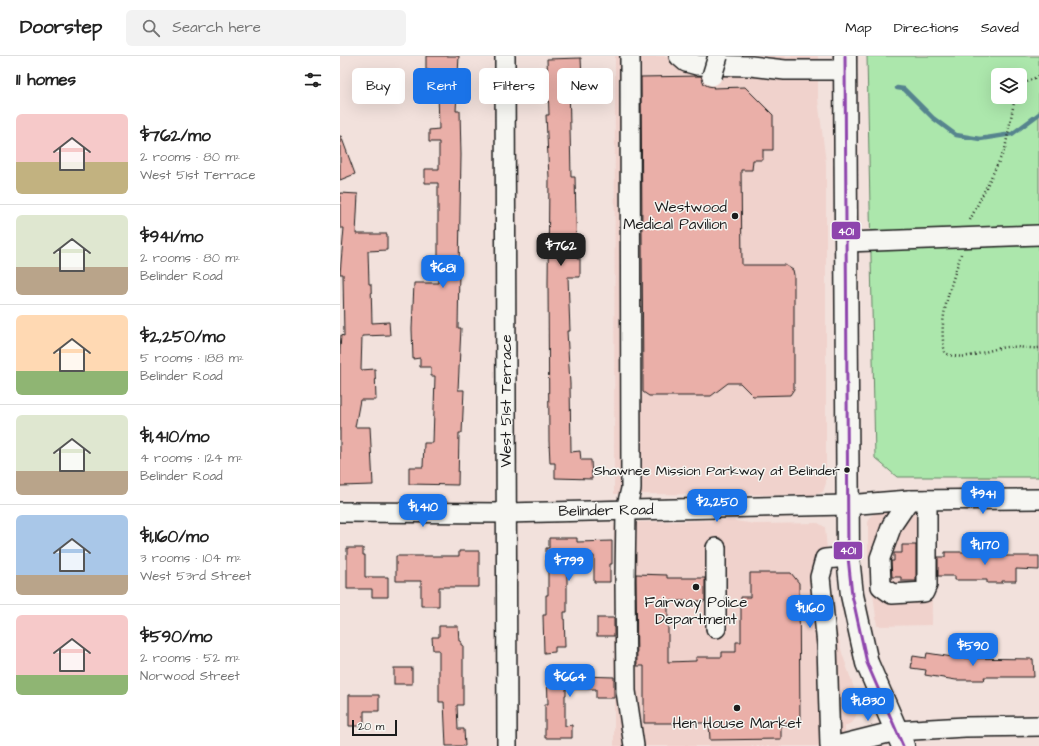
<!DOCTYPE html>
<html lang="en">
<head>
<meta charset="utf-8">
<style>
  body { margin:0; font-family:"Architects Daughter",sans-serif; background:#f2f2f2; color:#222; height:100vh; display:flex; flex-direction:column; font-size:15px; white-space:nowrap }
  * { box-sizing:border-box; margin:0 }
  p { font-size:13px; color:#767676 }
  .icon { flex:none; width:22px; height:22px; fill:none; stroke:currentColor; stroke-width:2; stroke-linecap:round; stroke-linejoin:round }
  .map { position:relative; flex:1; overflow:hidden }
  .panel { display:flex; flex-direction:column; background:#fff; width:340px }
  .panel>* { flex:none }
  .guide { position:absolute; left:12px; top:12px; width:380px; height:36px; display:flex; gap:8px }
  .controls { position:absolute; left:651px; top:12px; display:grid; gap:8px }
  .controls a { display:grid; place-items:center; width:36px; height:36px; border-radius:6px; background:#fff; box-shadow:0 4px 16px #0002; font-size:20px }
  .scale { position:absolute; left:12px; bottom:10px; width:45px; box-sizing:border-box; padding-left:4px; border:2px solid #1c1c1c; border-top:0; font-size:11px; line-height:14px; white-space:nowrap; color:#1c1c1c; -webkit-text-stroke:3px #f6f6f2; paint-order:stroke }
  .price { position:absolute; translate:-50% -34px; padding:0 9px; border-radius:8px; background:#1a73e8; color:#fff; font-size:13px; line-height:26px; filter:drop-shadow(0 1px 2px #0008) }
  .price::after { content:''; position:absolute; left:50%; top:24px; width:12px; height:9px; margin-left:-6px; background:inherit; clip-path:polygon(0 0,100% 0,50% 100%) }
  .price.selected { background:#222; color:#fff }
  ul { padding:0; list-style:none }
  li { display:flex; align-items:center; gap:12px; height:100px; padding:0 16px }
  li+li { border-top:1px solid #e0e0e0 }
  li span { display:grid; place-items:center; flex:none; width:112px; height:80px; border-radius:6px; color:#555 }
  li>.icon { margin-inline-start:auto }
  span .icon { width:48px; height:48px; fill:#fffc; stroke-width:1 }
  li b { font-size:17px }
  h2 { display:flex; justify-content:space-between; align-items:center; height:48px; padding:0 16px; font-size:17px }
  .chip { padding:0 14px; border-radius:6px; background:#fff; box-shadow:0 4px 16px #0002; font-size:14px; line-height:36px }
  .chip.selected { background:#1a73e8; color:#fff }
  header { display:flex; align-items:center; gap:24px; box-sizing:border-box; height:56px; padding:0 20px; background:#fff; border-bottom:1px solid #e0e0e0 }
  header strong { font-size:19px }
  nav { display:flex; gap:22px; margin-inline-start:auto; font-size:14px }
  .search { width:280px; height:36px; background:#f2f2f2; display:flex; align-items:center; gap:10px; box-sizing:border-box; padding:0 14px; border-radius:6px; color:#767676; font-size:15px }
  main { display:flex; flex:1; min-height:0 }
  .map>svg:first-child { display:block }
</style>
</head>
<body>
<header>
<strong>Doorstep</strong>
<div class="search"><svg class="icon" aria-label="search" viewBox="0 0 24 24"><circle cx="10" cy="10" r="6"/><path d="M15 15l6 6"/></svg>Search here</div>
<nav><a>Map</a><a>Directions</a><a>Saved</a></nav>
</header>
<main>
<section class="panel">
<h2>11 homes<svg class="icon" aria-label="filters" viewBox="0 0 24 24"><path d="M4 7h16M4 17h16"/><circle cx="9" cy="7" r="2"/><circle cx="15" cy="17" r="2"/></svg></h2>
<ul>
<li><span style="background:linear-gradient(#f6c9c9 60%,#c2b280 0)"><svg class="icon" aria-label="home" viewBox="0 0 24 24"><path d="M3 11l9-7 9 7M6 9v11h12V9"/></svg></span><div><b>$762/mo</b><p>2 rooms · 80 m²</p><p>West 51st Terrace</p></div></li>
<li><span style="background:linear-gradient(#dfe7d0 65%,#b9a48a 0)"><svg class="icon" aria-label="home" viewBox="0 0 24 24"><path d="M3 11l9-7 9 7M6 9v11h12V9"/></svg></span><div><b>$941/mo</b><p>2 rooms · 80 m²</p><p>Belinder Road</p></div></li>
<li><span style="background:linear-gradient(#ffd9b3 70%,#8fb573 0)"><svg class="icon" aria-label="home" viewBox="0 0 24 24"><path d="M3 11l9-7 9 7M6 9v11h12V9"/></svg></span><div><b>$2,250/mo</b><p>5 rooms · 188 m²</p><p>Belinder Road</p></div></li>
<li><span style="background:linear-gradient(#dfe7d0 70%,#b9a48a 0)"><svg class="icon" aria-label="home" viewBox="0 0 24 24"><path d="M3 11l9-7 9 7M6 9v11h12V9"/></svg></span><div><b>$1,410/mo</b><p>4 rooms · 124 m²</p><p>Belinder Road</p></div></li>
<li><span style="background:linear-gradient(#a9c7e8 75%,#b9a48a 0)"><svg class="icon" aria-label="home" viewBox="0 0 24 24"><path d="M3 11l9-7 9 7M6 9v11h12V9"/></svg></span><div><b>$1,160/mo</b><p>3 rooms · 104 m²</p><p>West 53rd Street</p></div></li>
<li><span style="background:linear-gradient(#f6c9c9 75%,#8fb573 0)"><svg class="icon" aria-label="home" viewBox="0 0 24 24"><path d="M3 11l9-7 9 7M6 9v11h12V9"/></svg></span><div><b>$590/mo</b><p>2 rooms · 52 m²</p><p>Norwood Street</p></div></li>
</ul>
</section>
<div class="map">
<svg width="699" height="690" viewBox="0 0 699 690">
  <rect width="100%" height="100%" fill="#f2e1dc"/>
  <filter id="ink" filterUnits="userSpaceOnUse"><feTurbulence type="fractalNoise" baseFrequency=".025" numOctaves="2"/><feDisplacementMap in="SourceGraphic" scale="8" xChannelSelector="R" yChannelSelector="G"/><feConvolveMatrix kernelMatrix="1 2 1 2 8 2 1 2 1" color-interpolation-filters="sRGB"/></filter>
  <g filter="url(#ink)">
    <!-- built -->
    <g fill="#f0d2cc">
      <path d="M 275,0 L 478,0 L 478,43 L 486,107 L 486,427 L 483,436 L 473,439 L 274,438 Z"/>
      <path d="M 591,450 L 592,569 L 537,570 L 528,496 L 528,467 L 530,461 L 538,453 Z"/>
      <path d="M 389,464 L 415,468 L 478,467 L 485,471 L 492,553 L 502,597 L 517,641 L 517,650 L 516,660 L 513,666 L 505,670 L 505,690 L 274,690 L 274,470 L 300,466 Z"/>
    </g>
    <!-- green -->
    <path fill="#ace7ac" stroke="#648264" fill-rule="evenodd" d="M 527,0 L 699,0 L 699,421 L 557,421 L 535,402 ZM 658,19 L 680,19 L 680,41 L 658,41 Z"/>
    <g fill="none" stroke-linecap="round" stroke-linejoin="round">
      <!-- stream -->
      <path stroke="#56848e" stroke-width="4.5" d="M 557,32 L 564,33 L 593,62 L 616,79 L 640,83 L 672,78 L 699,58"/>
    </g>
    <!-- building -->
    <g fill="#eaafa8" stroke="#1c1c1c">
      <path d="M 86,0 L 119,0 L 116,55 L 120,55 L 121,99 L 118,272 L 121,272 L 118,334 L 124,334 L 122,377 L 119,377 L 118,429 L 69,428 L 69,411 L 83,411 L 84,387 L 93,387 L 95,320 L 91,320 L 91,311 L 80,311 L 80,302 L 73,303 L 72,273 L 74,227 L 98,227 L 98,127 L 85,127 L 85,113 L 99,113 L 99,86 L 89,86 L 89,74 L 99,73 L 98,35 L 89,34 L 89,14 L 86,14 Z"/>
      <path d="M 241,2 L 242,23 L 229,23 L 231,121 L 235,121 L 237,203 L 240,203 L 240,221 L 228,221 L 230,275 L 227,275 L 230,328 L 231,396 L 240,395 L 241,404 L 251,404 L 252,423 L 215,422 L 215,407 L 210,407 L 209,385 L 208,227 L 209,122 L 206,59 L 209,59 L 207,3 Z"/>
      <path d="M 361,20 L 364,28 L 368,30 L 374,31 L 373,32 L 405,31 L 433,59 L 433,94 L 423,94 L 423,104 L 413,104 L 412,114 L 401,114 L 402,209 L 445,209 L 453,214 L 454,219 L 454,333 L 450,339 L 413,340 L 400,327 L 388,327 L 371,340 L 309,340 L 303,336 L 301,21 Z"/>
      <path d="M 0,80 L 1,80 L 15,118 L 0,124 Z"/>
      <path d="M 0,137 L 18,138 L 16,178 L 47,178 L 47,194 L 28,195 L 29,228 L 31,228 L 32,267 L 49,266 L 50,279 L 22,280 L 21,314 L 35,313 L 36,344 L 20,344 L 15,371 L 30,371 L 33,429 L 0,430 L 0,294 L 1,279 L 4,280 L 3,218 L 0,218 L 4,172 L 0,172 Z"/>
      <path d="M 209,482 L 237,482 L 237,486 L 272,485 L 272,508 L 270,508 L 270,526 L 254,526 L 254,500 L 227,500 L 227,556 L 224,556 L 225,591 L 215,591 L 215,596 L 204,597 L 203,559 L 206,559 L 206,539 L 208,539 L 208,510 L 206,510 L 206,492 L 209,492 Z"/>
      <path d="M 562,489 L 576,489 L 576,525 L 561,525 L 561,521 L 552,521 L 551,505 L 554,505 L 554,497 L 562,497 Z"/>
      <path d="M 7,492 L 23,492 L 23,499 L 25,499 L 25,521 L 48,521 L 48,541 L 32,541 L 32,533 L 7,533 Z"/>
      <path d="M 119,495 L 139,495 L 139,531 L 99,531 L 99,550 L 81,550 L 81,525 L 56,525 L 56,500 L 119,500 Z"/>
      <path d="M 605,496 L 656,496 L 661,497 L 661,500 L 699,500 L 699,514 L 676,513 L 676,525 L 662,525 L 662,527 L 647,527 L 647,524 L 615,524 L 615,520 L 598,520 L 598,501 L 605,501 Z"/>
      <path d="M 410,517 L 451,517 L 459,527 L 460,667 L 441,667 L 441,683 L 370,684 L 369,667 L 304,667 L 304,610 L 297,610 L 296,518 L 327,519 L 327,522 L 365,522 L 365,545 L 328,545 L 328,606 L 356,605 L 356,601 L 382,601 L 382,596 L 396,596 L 396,586 L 401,586 L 401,541 L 410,541 Z"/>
      <rect x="257" y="562" width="17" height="18"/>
      <path d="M 99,570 L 118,570 L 119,585 L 121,585 L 121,589 L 123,589 L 123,649 L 117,649 L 118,673 L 124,673 L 125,690 L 106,690 L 104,646 L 99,646 L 99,594 L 93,594 L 92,581 L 99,581 Z"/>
      <path d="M 587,597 L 619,602 L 693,603 L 694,621 L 644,621 L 645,624 L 616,624 L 585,619 L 586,614 L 571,612 L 573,600 L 586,602 Z"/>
      <rect x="54" y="612" width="18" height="16"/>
      <path d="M 207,614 L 241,614 L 241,620 L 274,621 L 274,642 L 256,642 L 256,633 L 226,633 L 226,639 L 225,639 L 225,670 L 232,669 L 232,682 L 205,682 L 205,648 L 208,648 Z"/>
      <path d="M 9,639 L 39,639 L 39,655 L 24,655 L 24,670 L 9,670 Z"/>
    </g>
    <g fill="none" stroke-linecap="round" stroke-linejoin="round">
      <!-- minor casing -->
      <g stroke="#1c1c1c" stroke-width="22">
        <g id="minor">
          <path d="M 165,0 L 167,690"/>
          <path d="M 290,0 L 291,433 L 286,454 L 285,525 L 286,635 L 294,690"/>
          <path d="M 339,0 L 346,6 L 357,9 L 411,10 L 445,14 L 505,14"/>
          <path d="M 507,186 L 699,179"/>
          <path d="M 569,444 L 552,469 L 540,502 L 541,530 L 552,538 L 584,536 L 587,529 L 587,444"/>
          <path d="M 0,456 L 166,457 L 507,449 L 569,444 L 699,443"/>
          <path d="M 376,492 L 376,572"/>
          <path d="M 490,690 L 487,589 L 480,521 L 485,503 L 508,501"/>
          <path d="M 496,690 L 556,675 L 625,671 L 699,670"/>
        </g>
      </g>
      <!-- highway casing -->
      <g stroke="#1c1c1c" stroke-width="25">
        <path id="highway" d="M 505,0 L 508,501 L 512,539 L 527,607 L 563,690"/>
      </g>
      <!-- path -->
      <g stroke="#1c1c1c" stroke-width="2.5" stroke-dasharray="1 3" stroke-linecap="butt">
        <path d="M 680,30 L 690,24 L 699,20"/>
        <path d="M 630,164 L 665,93 L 675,41"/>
        <path d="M 621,198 C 611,230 597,264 605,297 C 627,307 645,293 667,291 C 678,290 688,293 699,292"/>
      </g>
      <!-- minor -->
      <use href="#minor" stroke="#f6f6f2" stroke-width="19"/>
      <!-- highway -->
      <use href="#highway" stroke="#f6f6f2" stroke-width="22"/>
      <!-- minor-bridge casing -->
      <g stroke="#1c1c1c" stroke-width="22" stroke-linecap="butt">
        <path id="minor-bridge" d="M 372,20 L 378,0"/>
      </g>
      <!-- minor-bridge -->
      <use href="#minor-bridge" stroke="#f6f6f2" stroke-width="19"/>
      <!-- bus-1 casing -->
      <g stroke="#f6f6f2" stroke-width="6">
        <path id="bus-1" d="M 505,0 L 508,501 L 512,539 L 527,607 L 563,690"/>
      </g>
      <!-- bus-1 -->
      <use href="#bus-1" stroke="#8e44ad" stroke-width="3"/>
    </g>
  </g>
  <!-- markers -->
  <g fill="#1c1c1c" stroke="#f6f6f2" stroke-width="1.5">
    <circle cx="395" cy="160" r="4"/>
    <circle cx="507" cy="414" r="3.5"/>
    <circle cx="356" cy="531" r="4"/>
    <circle cx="397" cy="652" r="4"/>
  </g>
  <g text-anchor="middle" stroke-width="3" stroke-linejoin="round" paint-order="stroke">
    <!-- bus labels -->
    <g font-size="14" fill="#1c1c1c" stroke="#f6f6f2" text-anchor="end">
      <text x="500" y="419">Shawnee Mission Parkway at Belinder</text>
    </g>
    <!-- poi labels -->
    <g font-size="15" fill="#1c1c1c" stroke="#f6f6f2">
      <text x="387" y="156" text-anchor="end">Westwood<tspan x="387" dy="17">Medical Pavilion</tspan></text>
      <text x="356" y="551">Fairway Police<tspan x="356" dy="17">Department</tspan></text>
      <text x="397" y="672">Hen House Market</text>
    </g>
    <!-- street labels -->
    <g font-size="15" fill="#1c1c1c" stroke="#f6f6f2">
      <text transform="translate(166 345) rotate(-90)" y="5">West 51st Terrace</text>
      <text transform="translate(266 454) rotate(-1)" y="5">Belinder Road</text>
    </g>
  </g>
  <g stroke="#f6f6f2" stroke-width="1.5">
    <rect x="491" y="165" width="30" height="19" rx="4" fill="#8e44ad"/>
    <rect x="493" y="485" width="30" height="19" rx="4" fill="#8e44ad"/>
  </g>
  <g font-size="11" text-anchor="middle" font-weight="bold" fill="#fff">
    <text x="506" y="179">401</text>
    <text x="508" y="498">401</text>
  </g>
</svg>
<div class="controls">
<a><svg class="icon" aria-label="layers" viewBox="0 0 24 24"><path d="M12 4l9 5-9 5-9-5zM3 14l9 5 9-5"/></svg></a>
</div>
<div class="scale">20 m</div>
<b class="price selected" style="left:221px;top:211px">$762</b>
<b class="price" style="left:103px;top:233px">$681</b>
<b class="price" style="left:643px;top:459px">$941</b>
<b class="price" style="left:377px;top:467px">$2,250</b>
<b class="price" style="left:83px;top:472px">$1,410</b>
<b class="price" style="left:645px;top:510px">$1,170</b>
<b class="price" style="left:229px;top:526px">$799</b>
<b class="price" style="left:470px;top:573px">$1,160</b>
<b class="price" style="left:633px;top:611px">$590</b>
<b class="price" style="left:230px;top:642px">$664</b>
<b class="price" style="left:528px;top:666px">$1,830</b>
<div class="guide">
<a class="chip">Buy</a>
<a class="chip selected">Rent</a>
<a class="chip">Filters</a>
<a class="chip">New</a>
</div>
</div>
</main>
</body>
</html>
